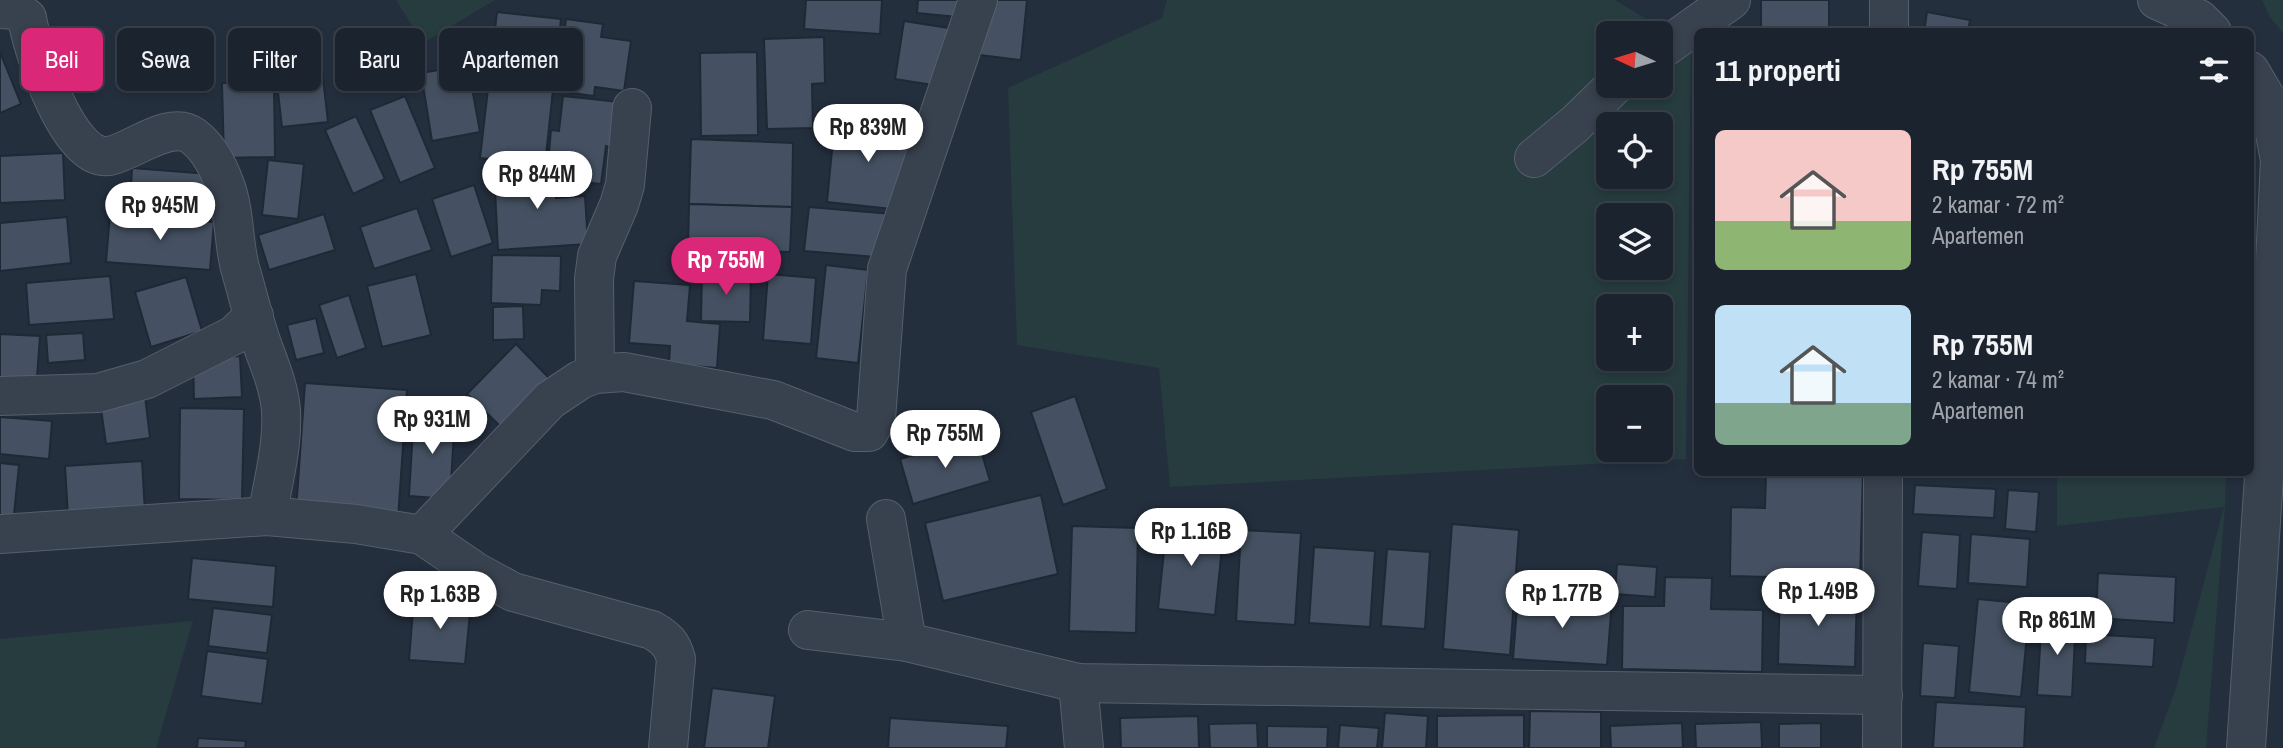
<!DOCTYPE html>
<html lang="id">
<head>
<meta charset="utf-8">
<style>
  body { margin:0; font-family:"Archivo Narrow",sans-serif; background:#282f3a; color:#f1f3f6; height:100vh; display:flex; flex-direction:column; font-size:26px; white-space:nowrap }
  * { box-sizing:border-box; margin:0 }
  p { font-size:23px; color:#a0a4aa }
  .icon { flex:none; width:38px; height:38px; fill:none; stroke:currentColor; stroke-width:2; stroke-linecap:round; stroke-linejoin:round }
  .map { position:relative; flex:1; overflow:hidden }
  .details { position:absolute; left:1694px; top:28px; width:560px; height:448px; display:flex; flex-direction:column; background:#1b232e; border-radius:10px; box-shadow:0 4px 10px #0003,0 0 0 2px #39404a }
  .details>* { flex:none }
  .guide { position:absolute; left:21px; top:28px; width:665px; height:63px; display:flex; gap:14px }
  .needle { width:46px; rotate:274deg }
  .buttons { position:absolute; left:1596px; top:21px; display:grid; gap:14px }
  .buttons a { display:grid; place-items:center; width:77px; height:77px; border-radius:10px; background:#1b232e; box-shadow:0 4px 10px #0003,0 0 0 2px #39404a; font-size:35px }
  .price { position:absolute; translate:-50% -60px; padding:0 16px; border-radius:24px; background:#fff; color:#222; font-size:23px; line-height:46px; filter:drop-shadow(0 2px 4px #0008) }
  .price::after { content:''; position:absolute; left:50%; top:42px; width:21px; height:16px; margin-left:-10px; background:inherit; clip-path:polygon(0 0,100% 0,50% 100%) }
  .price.on { background:#db2777; color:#fff }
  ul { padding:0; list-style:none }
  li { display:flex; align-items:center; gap:21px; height:175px; padding:0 21px }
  li span { display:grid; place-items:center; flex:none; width:196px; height:140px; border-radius:10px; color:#555 }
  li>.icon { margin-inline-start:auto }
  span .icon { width:84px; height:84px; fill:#fffc; stroke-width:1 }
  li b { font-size:30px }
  h2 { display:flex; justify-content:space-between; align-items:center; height:84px; padding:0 21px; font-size:30px }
  .chip { padding:0 24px; border-radius:10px; background:#1b232e; box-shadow:0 4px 10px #0003,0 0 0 2px #39404a; font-size:24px; line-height:63px }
  .chip.on { background:#db2777; color:#fff }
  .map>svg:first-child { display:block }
</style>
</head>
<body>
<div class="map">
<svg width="2283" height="748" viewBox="0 0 2283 748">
  <rect width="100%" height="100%" fill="#242f3e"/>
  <!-- green -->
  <g fill="#263c3f" fill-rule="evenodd">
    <path d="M 396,0 L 495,0 L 423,43 Z"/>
    <path d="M 1167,0 L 1615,0 L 1691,46 L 1686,459 L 1170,487 L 1159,368 L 1017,345 L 1008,88 L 1162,18 ZM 1608,33 L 1661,33 L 1661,86 L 1608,86 ZM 1608,124 L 1661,124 L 1661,177 L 1608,177 ZM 1608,215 L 1661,215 L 1661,268 L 1608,268 ZM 1608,306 L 1661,306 L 1661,359 L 1608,359 ZM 1608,397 L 1661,397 L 1661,450 L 1608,450 Z"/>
    <path d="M 2262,0 L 2283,0 L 2283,33 L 2270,17 Z"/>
    <path d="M 2057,473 L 2226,473 L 2225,506 L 2206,748 L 2154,748 L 2176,688 L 2224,507 L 2057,526 Z"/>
    <path d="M 193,621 L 156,748 L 0,748 L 0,639 Z"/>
  </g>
  <!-- building -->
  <g fill="#455162" stroke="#1f2835" stroke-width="2">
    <path d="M 806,0 L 882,0 L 880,34 L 804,29 Z"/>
    <path d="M 918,0 L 969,0 L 968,18 L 917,13 Z"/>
    <path d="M 985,0 L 1027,0 L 1021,60 L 980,55 Z"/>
    <path d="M 1761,0 L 1829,0 L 1829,31 L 1761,30 Z"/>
    <path d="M 497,12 L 561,19 L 554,80 L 490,72 Z"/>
    <path d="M 1927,12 L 1970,20 L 1968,32 L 1924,32 Z"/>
    <path d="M 566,19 L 603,24 L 601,37 L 631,41 L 624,91 L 595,87 L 594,96 L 557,91 Z"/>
    <path d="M 904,21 L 955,29 L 945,87 L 895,79 Z"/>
    <path d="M 824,37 L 825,83 L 812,84 L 813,128 L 767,129 L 764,39 Z"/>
    <path d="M 0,52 L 21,104 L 0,113 Z"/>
    <path d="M 757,52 L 758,135 L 701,136 L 700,53 Z"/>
    <path d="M 321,61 L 328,122 L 282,127 L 275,66 Z"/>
    <path d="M 468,65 L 480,132 L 432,141 L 421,73 Z"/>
    <path d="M 490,72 L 554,80 L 545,165 L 480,158 Z"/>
    <path d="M 222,83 L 274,83 L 275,157 L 224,158 Z"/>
    <path d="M 405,96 L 435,168 L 400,183 L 370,110 Z"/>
    <path d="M 563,96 L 619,102 L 614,148 L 606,146 L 601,184 L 560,180 L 562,166 L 548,164 L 551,130 L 559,131 Z"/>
    <path d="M 356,116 L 385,179 L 353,194 L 325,130 Z"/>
    <path d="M 835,119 L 909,126 L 901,210 L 827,202 Z"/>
    <path d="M 691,139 L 793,143 L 792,207 L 689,204 Z"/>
    <path d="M 63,153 L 65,200 L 0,203 L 0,156 Z"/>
    <path d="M 268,160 L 304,164 L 298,219 L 262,215 Z"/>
    <path d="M 555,167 L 556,198 L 585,196 L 588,244 L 498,250 L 494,170 Z"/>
    <path d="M 132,168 L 209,174 L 206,212 L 130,206 Z"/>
    <path d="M 474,185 L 493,243 L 451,257 L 432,199 Z"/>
    <path d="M 689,204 L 792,207 L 790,252 L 688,249 Z"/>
    <path d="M 809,207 L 892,214 L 888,258 L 804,251 Z"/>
    <path d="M 417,208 L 432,250 L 374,269 L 360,227 Z"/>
    <path d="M 110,214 L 214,222 L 210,270 L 106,262 Z"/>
    <path d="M 324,214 L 335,250 L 269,270 L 258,235 Z"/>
    <path d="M 67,217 L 71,263 L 0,271 L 0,223 Z"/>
    <path d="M 492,255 L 561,256 L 560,291 L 542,290 L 541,305 L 491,303 Z"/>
    <path d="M 826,265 L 868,270 L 858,363 L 816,358 Z"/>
    <path d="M 702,273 L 751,273 L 750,322 L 701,321 Z"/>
    <path d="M 416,274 L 431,335 L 382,347 L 367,286 Z"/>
    <path d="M 768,274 L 816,278 L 811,344 L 763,340 Z"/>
    <path d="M 110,276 L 114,319 L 29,325 L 26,283 Z"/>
    <path d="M 186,277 L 202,331 L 151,347 L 135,292 Z"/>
    <path d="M 634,281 L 690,285 L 687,321 L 720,324 L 717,368 L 669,364 L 670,346 L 629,343 Z"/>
    <path d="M 349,295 L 366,348 L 337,358 L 319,305 Z"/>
    <path d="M 523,306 L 524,339 L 493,340 L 493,307 Z"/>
    <path d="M 316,318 L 324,353 L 296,360 L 287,325 Z"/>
    <path d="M 83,333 L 85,360 L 48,363 L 46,335 Z"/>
    <path d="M 0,334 L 40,336 L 36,391 L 0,389 Z"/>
    <path d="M 516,344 L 549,378 L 501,427 L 467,394 Z"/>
    <path d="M 240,356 L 242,397 L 194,399 L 193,359 Z"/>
    <path d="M 305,383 L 407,390 L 398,518 L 296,511 Z"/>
    <path d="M 145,396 L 150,438 L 106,444 L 100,402 Z"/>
    <path d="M 1075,396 L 1107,489 L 1063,505 L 1031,412 Z"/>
    <path d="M 180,408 L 244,409 L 242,500 L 179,499 Z"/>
    <path d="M 414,412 L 455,415 L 450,499 L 409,496 Z"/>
    <path d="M 0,417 L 52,421 L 49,459 L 0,454 Z"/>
    <path d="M 977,437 L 990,481 L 913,504 L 900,459 Z"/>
    <path d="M 142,461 L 145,512 L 68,516 L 65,466 Z"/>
    <path d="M 0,463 L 19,465 L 13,524 L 0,523 Z"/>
    <path d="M 1766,472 L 1863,472 L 1860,579 L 1730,576 L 1731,507 L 1765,508 Z"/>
    <path d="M 1915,485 L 1996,489 L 1994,518 L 1913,514 Z"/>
    <path d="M 2008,490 L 2039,492 L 2036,532 L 2005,529 Z"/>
    <path d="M 1041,495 L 1058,574 L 943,601 L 925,523 Z"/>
    <path d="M 1167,522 L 1224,528 L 1215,615 L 1158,609 Z"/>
    <path d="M 1452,524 L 1519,530 L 1510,655 L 1443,649 Z"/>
    <path d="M 1072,526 L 1138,528 L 1136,633 L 1069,631 Z"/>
    <path d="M 1241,530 L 1301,533 L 1295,625 L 1236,621 Z"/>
    <path d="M 1922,532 L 1960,535 L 1957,589 L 1918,586 Z"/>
    <path d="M 1971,534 L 2030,539 L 2027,587 L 1968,583 Z"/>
    <path d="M 1314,547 L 1375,551 L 1370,627 L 1309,623 Z"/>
    <path d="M 1387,549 L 1430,552 L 1425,629 L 1381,626 Z"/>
    <path d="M 192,558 L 276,566 L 273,607 L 188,599 Z"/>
    <path d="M 1617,564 L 1657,567 L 1655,597 L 1615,594 Z"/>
    <path d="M 2098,573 L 2176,577 L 2174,623 L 2096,618 Z"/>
    <path d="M 1665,577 L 1712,578 L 1711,609 L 1763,610 L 1762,672 L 1622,669 L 1623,606 L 1664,606 Z"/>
    <path d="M 1780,589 L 1857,591 L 1855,667 L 1778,664 Z"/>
    <path d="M 1518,594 L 1612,600 L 1607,665 L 1513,659 Z"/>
    <path d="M 414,598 L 471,603 L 465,664 L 409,660 Z"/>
    <path d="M 1978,599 L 2030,604 L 2021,697 L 1969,692 Z"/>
    <path d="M 213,608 L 272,615 L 267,653 L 208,646 Z"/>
    <path d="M 2042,617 L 2076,620 L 2072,697 L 2037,695 Z"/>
    <path d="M 2086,634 L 2155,638 L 2153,667 L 2085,663 Z"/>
    <path d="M 1923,643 L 1959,646 L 1955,698 L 1920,696 Z"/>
    <path d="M 207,651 L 268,659 L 262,704 L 201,696 Z"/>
    <path d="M 712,688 L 775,696 L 768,748 L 704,748 Z"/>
    <path d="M 1936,702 L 2026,707 L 2024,748 L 1933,748 Z"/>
    <path d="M 1530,711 L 1601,712 L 1601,748 L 1529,748 Z"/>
    <path d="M 1385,713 L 1428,716 L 1426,748 L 1382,748 Z"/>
    <path d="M 1524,715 L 1524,748 L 1437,748 L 1437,716 Z"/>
    <path d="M 1198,716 L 1199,748 L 1121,748 L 1120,718 Z"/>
    <path d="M 890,718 L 1008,726 L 1006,748 L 888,748 Z"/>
    <path d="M 1761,722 L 1762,748 L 1696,748 L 1695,724 Z"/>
    <path d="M 1257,723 L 1258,748 L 1210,748 L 1209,724 Z"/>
    <path d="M 1682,723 L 1683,748 L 1611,748 L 1610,726 Z"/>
    <path d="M 1821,723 L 1821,748 L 1779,748 L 1779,724 Z"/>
    <path d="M 1340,725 L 1379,728 L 1377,748 L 1338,748 Z"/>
    <path d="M 1267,726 L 1328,727 L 1327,748 L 1267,748 Z"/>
    <path d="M 198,738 L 246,741 L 245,748 L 197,748 Z"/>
  </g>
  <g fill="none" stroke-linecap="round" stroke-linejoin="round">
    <!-- minor casing -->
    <g stroke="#565f6c" stroke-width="40">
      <g id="minor">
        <path d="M 1889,0 L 1889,32"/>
        <path d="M 2157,0 L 2199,19 L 2212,32"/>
        <path d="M 0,9 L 16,10 L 27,18 C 32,49 68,162 109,156 C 132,152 170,119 193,136 C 208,147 219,168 225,185 C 235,211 233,241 240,268 C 246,288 251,309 257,329 C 265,356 279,382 281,411 C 283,445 273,483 267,516"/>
        <path d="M 1661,50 L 1731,0"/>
        <path d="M 1534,158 L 1575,124 L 1614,86"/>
        <path d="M 595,374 L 594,279 L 597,256 L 619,205 L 625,185 L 632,108"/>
        <path d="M 0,396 L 98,393 L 147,379 L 234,335 L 254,316"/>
        <path d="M 886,519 L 907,642"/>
        <path d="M 0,534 L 267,516 L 356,524 L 422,535 L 476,572 L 513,592 L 652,630 C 666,638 672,644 676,659 L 668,748"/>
        <path d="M 422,535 L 550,400 L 580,380 L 595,374 L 624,372 L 773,400 L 855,432 L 869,432 L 876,419 L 887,269 L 978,0"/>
        <path d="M 808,630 L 907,642 L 1078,683 L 1883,695"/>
        <path d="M 1078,683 L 1084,748"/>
        <path d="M 1882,748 L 1883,472"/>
        <path d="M 2246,748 L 2266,446 L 2280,160 L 2269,103 L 2250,71"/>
      </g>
    </g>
    <!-- minor -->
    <use href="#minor" stroke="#38414e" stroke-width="38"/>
  </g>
</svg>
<div class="buttons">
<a><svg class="needle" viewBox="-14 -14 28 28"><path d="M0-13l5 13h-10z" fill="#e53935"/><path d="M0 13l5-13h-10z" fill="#a0a4aa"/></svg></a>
<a><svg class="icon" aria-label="locate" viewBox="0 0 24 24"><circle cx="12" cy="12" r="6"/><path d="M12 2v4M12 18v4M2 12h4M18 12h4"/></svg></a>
<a><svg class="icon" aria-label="layers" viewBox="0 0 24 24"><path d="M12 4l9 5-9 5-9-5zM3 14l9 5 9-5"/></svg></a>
<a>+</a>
<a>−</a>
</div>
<b class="price" style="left:868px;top:164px">Rp 839M</b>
<b class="price" style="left:537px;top:211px">Rp 844M</b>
<b class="price" style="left:160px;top:242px">Rp 945M</b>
<b class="price on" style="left:726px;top:297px">Rp 755M</b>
<b class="price" style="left:432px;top:456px">Rp 931M</b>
<b class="price" style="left:945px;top:470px">Rp 755M</b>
<b class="price" style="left:1191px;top:568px">Rp 1.16B</b>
<b class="price" style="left:1818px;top:628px">Rp 1.49B</b>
<b class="price" style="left:1562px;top:630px">Rp 1.77B</b>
<b class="price" style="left:440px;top:631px">Rp 1.63B</b>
<b class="price" style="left:2057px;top:657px">Rp 861M</b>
<div class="guide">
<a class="chip on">Beli</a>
<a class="chip">Sewa</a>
<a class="chip">Filter</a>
<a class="chip">Baru</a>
<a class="chip">Apartemen</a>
</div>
<section class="details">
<h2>11 properti<svg class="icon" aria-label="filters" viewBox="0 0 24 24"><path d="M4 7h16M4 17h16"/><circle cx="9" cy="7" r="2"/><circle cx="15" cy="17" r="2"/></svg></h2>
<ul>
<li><span style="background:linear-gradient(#f6c9c9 65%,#8fb573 0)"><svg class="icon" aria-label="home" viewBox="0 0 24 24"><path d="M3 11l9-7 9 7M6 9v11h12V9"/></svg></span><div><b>Rp 755M</b><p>2 kamar · 72 m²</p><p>Apartemen</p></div></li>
<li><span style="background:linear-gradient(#bfe0f5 70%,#7fa58c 0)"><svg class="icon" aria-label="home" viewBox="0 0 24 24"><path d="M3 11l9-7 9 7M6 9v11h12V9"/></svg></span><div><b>Rp 755M</b><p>2 kamar · 74 m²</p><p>Apartemen</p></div></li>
</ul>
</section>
</div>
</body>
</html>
